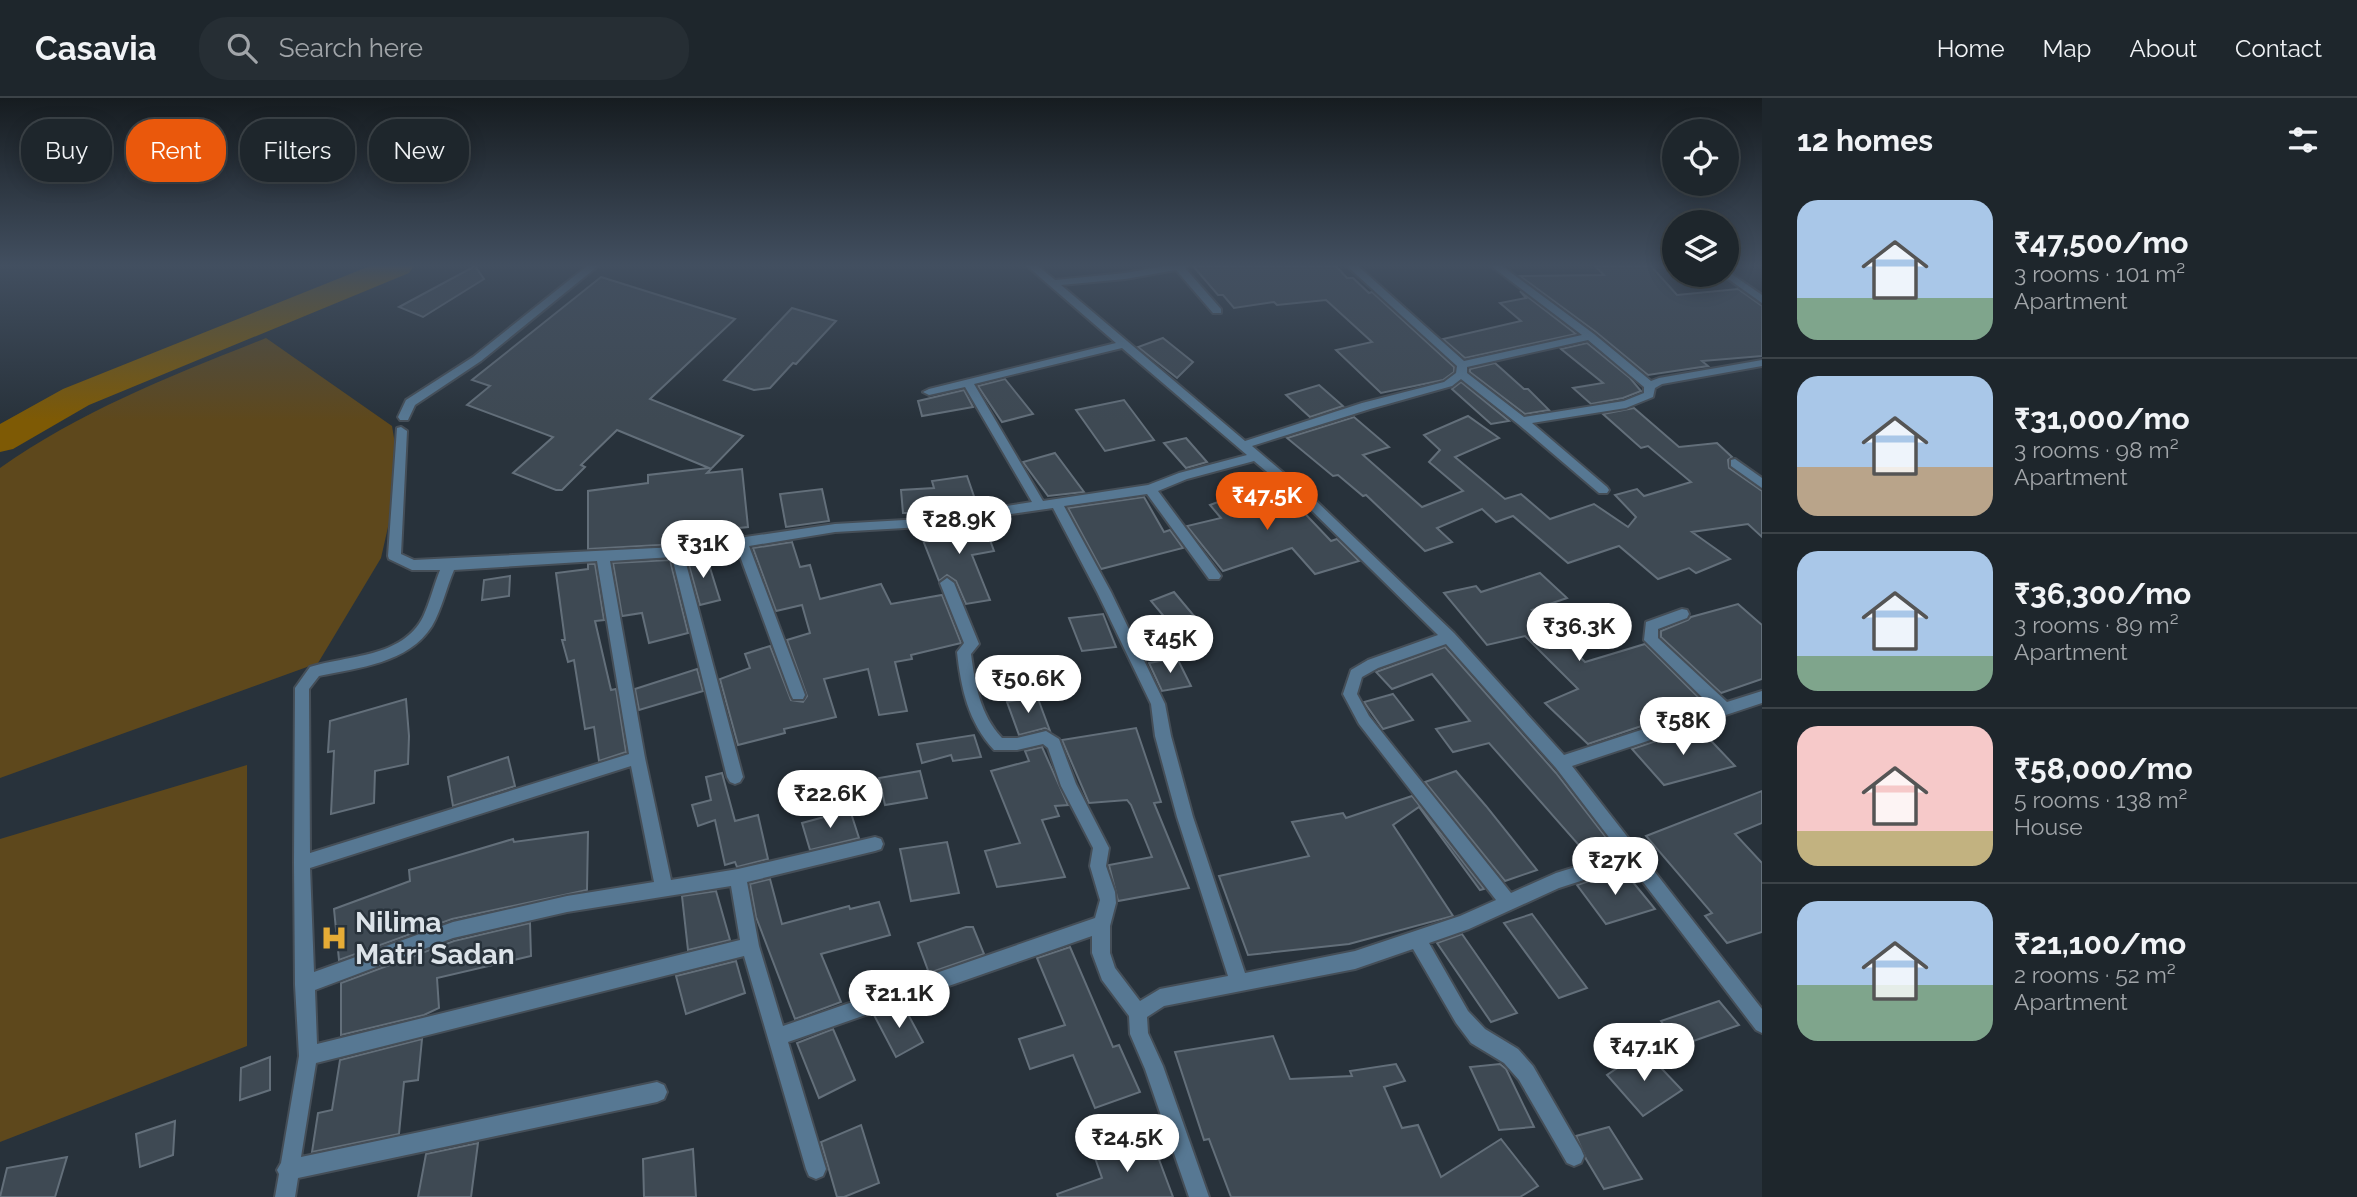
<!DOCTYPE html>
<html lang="en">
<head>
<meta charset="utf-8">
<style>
  body { margin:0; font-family:Raleway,sans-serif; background:#262e34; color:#f1f3f6; height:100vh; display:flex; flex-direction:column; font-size:26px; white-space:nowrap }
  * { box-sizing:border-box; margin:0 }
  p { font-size:23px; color:#a1a5a9 }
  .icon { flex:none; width:38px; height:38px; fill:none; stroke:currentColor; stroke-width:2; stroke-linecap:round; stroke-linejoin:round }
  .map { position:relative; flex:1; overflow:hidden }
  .panel { display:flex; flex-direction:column; background:#1e262c; width:595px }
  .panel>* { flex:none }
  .top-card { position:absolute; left:21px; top:21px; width:665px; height:63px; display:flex; gap:14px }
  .buttons { position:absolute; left:1662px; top:21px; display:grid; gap:14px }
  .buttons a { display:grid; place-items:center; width:77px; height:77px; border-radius:50%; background:#1e262c; box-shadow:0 4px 18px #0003,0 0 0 2px #3c4348; font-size:35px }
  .price { position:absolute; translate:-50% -60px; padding:0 16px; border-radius:24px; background:#fff; color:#222; font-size:23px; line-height:46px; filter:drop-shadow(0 2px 4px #0008) }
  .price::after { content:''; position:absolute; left:50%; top:42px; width:21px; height:16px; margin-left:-10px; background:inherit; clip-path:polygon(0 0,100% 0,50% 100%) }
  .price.selected { background:#ea580c; color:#fff }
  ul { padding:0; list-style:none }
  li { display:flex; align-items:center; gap:21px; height:175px; padding:0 35px }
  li+li { border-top:2px solid #3c4348 }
  li span { display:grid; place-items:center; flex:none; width:196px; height:140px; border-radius:21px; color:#555 }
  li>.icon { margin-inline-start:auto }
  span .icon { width:84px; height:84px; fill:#fffc; stroke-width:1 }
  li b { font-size:30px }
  h2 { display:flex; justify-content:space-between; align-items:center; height:84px; padding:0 35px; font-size:30px }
  .tag { padding:0 24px; border-radius:28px; background:#1e262c; box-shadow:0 4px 18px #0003,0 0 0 2px #3c4348; font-size:24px; line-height:63px }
  .tag.selected { background:#ea580c; color:#fff }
  header { display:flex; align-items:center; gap:42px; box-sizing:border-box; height:98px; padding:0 35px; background:#1e262c; border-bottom:2px solid #3c4348 }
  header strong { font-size:33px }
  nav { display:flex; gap:38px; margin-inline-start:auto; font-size:24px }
  .search { width:490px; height:63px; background:#262e34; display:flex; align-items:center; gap:18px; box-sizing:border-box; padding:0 24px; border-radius:28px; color:#a1a5a9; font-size:26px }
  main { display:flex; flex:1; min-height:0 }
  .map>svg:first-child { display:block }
</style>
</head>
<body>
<header>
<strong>Casavia</strong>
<div class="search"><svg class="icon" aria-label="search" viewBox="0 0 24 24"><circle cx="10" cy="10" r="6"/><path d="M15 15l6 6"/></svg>Search here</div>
<nav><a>Home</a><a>Map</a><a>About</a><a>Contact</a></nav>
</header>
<main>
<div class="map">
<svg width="1762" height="1099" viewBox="0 0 1762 1099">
  <rect width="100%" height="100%" fill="#28323b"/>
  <!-- green -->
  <g fill="#5e481c">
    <path d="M 266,240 L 392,328 L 400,376 L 381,460 L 318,565 L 0,680 L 0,370 C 82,312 173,277 266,240 Z"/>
    <path d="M 247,667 L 247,948 L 0,1044 L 0,741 Z"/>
  </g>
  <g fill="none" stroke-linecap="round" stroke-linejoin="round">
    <!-- river -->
    <path fill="#7e5a05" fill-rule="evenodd" d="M 370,168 L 414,168 L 409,175 L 89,307 L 13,351 L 0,354 L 0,326 L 63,291 Z"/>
  </g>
  <!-- building -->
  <g fill="#3e4953" stroke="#636f7a" stroke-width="2">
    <path d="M 475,168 L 484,181 L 423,219 L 399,209 Z"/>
    <path d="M 1193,168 L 1336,168 L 1347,180 L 1353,180 L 1369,195 L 1372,194 L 1454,269 L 1454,274 L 1443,282 L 1381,295 L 1336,252 L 1372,244 L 1326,202 L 1277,207 L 1274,204 L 1234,210 L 1223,197 L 1218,197 Z"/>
    <path d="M 1595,168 L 1651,168 L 1677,197 L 1738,191 L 1762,208 L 1762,258 L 1702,263 L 1708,268 L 1648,277 L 1596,234 L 1520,178 L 1604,177 Z"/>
    <path d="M 601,179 L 735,221 L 650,301 L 743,338 L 707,375 L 742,371 L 748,429 L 699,434 L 702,443 L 677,446 L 588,451 L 588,393 L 648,385 L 648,377 L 709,370 L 617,332 L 581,367 L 585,369 L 562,392 L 556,392 L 513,375 L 553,339 L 467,307 L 490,288 L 472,282 Z"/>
    <path d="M 1520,193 L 1576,236 L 1465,260 L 1443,241 L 1521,223 L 1500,205 L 1526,200 Z"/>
    <path d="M 792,210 L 836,223 L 796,266 L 793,265 L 770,290 L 754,292 L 724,282 Z"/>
    <path d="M 1163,240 L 1193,264 L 1177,280 L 1138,249 Z"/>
    <path d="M 1587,245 L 1630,280 L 1641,293 L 1623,300 L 1591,306 L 1573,290 L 1603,285 L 1561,251 Z"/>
    <path d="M 1495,265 L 1524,291 L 1528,291 L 1549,312 L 1525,316 L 1470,274 L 1470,271 Z"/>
    <path d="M 1005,281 L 1033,316 L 1002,324 L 978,288 Z"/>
    <path d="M 1461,284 L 1509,323 L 1491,326 L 1452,291 Z"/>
    <path d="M 1319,287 L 1343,308 L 1310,319 L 1286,297 Z"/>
    <path d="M 964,292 L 973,309 L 922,318 L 918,303 Z"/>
    <path d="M 1124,302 L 1154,342 L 1105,353 L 1076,312 Z"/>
    <path d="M 1634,310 L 1679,349 L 1717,345 L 1732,359 L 1728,362 L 1729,370 L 1762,393 L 1762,439 L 1748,426 L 1692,434 L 1730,461 L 1696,475 L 1689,470 L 1658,481 L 1619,448 L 1568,465 L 1513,418 L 1496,424 L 1482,411 L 1437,430 L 1452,444 L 1425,453 L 1366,397 L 1363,398 L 1338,377 L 1333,378 L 1287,340 L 1354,319 L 1389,349 L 1363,357 L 1422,409 L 1463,393 L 1429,364 L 1440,352 L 1424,337 L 1468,318 L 1499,340 L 1455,359 L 1505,401 L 1521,396 L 1550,421 L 1594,406 L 1628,429 L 1636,419 L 1615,397 L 1637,391 L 1644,398 L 1691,384 L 1648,348 L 1641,350 L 1603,316 Z"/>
    <path d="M 1186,340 L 1207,364 L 1186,370 L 1164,345 Z"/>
    <path d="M 1055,355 L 1084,394 L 1048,398 L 1023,364 Z"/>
    <path d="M 967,378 L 978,410 L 922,418 L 914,419 L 913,415 L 903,415 L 901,392 L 934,390 L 932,383 Z"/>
    <path d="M 1274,383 L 1331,443 L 1337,441 L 1359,463 L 1315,476 L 1292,450 L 1223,473 L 1187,428 L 1221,420 L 1210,407 Z"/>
    <path d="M 822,391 L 829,423 L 786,429 L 780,396 Z"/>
    <path d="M 1144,399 L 1164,434 L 1170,432 L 1183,450 L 1101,471 L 1068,410 Z"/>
    <path d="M 983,423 L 994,453 L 972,457 L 990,502 L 966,506 L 956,483 L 947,477 L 939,483 L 919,432 Z"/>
    <path d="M 792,444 L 800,469 L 810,467 L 820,501 L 881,486 L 891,506 L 942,497 L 961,545 L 911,557 L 912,561 L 895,564 L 907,613 L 879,617 L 868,571 L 824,581 L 836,619 L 784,631 L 785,635 L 738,647 L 720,581 L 750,570 L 745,556 L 770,548 L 791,602 L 803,604 L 807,598 L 787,542 L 810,535 L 802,507 L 776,513 L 753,450 Z"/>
    <path d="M 706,457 L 720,502 L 700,507 L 687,460 Z"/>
    <path d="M 670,462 L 688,535 L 649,545 L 642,515 L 622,518 L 613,465 Z"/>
    <path d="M 588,466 L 595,466 L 604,522 L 595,523 L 611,592 L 616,591 L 626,654 L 599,663 L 594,629 L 585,631 L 574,562 L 568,564 L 562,542 L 565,542 L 556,475 L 588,471 Z"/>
    <path d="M 1540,475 L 1567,500 L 1532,512 L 1585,564 L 1645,546 L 1701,602 L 1694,605 L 1698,609 L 1588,646 L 1545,605 L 1578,591 L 1525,538 L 1487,547 L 1444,495 L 1476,488 L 1481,494 Z"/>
    <path d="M 510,478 L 509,498 L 482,502 L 484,482 Z"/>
    <path d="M 1174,494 L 1210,537 L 1187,546 L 1151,503 Z"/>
    <path d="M 1738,506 L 1762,527 L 1762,581 L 1721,595 L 1661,539 L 1661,533 L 1688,522 L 1691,519 Z"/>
    <path d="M 1103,516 L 1116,549 L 1082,553 L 1069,520 Z"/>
    <path d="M 1445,549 L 1556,675 L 1611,746 L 1604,749 L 1610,756 L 1591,761 L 1489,645 L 1453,654 L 1436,631 L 1470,623 L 1432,576 L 1392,591 L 1376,574 Z"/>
    <path d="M 1177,560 L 1191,588 L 1162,593 L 1149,565 Z"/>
    <path d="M 697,571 L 703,593 L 639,612 L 635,591 Z"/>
    <path d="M 1393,596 L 1413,622 L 1383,631 L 1364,604 Z"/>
    <path d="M 1037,598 L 1050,633 L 1045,630 L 1019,637 L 1007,604 Z"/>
    <path d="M 406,601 L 409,638 L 408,666 L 375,673 L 374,705 L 331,716 L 334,653 L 328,654 L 330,623 Z"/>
    <path d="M 1698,629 L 1735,668 L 1664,687 L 1632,651 Z"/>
    <path d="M 1136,630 L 1161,704 L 1154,705 L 1189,790 L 1118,803 L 1109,767 L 1152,759 L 1131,707 L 1127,702 L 1089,705 L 1062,642 Z"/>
    <path d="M 974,637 L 981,659 L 953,663 L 951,657 L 922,665 L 917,646 Z"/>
    <path d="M 1042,649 L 1068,707 L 1055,708 L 1059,718 L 1042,722 L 1065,779 L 997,789 L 985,753 L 1020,745 L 991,673 L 1029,663 L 1025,653 Z"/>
    <path d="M 508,659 L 515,688 L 453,708 L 448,679 Z"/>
    <path d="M 920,673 L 927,700 L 885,707 L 879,680 Z"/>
    <path d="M 1456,673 L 1486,708 L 1537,772 L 1505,783 L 1425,684 Z"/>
    <path d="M 722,675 L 735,723 L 758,717 L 768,761 L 737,769 L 735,764 L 725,767 L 715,722 L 698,728 L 692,707 L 711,702 L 706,679 Z"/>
    <path d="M 1762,693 L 1762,725 L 1735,736 L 1762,765 L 1762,834 L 1727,845 L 1705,818 L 1712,815 L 1646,738 Z"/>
    <path d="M 1412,698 L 1484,791 L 1480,792 L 1419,709 L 1393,727 L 1453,818 L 1349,846 L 1248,857 L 1219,778 L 1309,758 L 1292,724 L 1343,715 L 1346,720 Z"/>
    <path d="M 850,712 L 859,740 L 810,752 L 802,725 Z"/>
    <path d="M 588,734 L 587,792 L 452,821 L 339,862 L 334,811 L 410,783 L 409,772 L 513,741 L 514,744 Z"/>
    <path d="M 947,744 L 959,795 L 911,803 L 900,751 Z"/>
    <path d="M 1623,772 L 1655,811 L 1606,826 L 1577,787 Z"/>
    <path d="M 770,781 L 782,826 L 849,808 L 850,811 L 879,804 L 890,837 L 821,856 L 841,904 L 795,921 L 756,819 L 750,786 Z"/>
    <path d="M 716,793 L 730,842 L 688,852 L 682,798 Z"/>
    <path d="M 1532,816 L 1587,890 L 1559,900 L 1504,825 Z"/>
    <path d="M 530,825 L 531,858 L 437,880 L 439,910 L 424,917 L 341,937 L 341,885 L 454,843 Z"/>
    <path d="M 966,829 L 973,829 L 984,856 L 929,875 L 918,845 Z"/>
    <path d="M 1462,836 L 1517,915 L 1491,924 L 1437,845 Z"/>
    <path d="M 1070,849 L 1113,949 L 1119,947 L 1140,994 L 1095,1010 L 1073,957 L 1030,971 L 1019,941 L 1065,927 L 1037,860 Z"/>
    <path d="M 736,863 L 745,895 L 686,916 L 676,878 Z"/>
    <path d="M 1719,903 L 1739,927 L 1679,948 L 1661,923 Z"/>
    <path d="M 903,907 L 923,944 L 896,959 L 874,917 Z"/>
    <path d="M 833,931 L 855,982 L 819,1000 L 797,945 Z"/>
    <path d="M 1273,938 L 1290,981 L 1352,978 L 1350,973 L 1396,966 L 1405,983 L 1384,989 L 1402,1030 L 1418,1027 L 1441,1079 L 1501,1041 L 1538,1088 L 1520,1099 L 1231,1099 L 1209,1041 L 1204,1042 L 1175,954 Z"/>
    <path d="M 422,941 L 418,982 L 404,984 L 399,1036 L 312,1054 L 318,1015 L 332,1012 L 340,962 Z"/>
    <path d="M 1644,952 L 1682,992 L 1643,1018 L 1607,977 Z"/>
    <path d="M 270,959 L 270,992 L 240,1002 L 241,970 Z"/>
    <path d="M 1500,966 L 1506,971 L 1534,1029 L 1499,1032 L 1470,969 Z"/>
    <path d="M 175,1023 L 173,1057 L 140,1069 L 136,1036 Z"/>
    <path d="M 861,1027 L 879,1085 L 844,1099 L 837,1099 L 821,1044 Z"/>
    <path d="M 1609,1029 L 1642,1081 L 1604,1091 L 1586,1061 L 1576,1038 Z"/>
    <path d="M 1151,1040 L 1173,1099 L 1058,1099 L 1057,1096 L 1102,1080 L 1094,1057 Z"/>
    <path d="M 478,1045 L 471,1099 L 418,1099 L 426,1056 Z"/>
    <path d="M 693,1051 L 696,1099 L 644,1099 L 643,1061 Z"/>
    <path d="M 67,1059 L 55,1099 L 0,1099 L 7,1070 Z"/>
  </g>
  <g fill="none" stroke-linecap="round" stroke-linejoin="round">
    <!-- street casing -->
    <g stroke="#454e57" stroke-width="4">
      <g id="street">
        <path d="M 587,168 L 598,168 L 481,263 L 415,307 L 408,322 L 400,322 L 398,319 L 406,302 L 473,259 Z"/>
        <path d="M 1027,168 L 1038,168 L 1055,182 L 1125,175 L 1165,168 L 1188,168 L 1185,170 L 1221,211 L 1221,215 L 1213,215 L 1176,172 L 1125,181 L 1061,187 L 1245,343 L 1362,305 L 1444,284 L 1456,275 L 1457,268 L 1347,168 L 1358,168 L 1464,263 L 1582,237 L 1491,168 L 1502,168 L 1594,236 L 1651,283 L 1659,280 L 1762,262 L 1762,268 L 1662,286 L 1655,290 L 1653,299 L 1626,310 L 1532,325 L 1607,389 L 1609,392 L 1607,395 L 1599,395 L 1518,326 L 1461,281 L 1452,288 L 1370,311 L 1252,348 L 1312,399 L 1454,535 L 1564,657 L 1712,609 L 1644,542 L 1646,524 L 1682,511 L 1687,512 L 1689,516 L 1687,520 L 1658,531 L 1658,540 L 1727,604 L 1762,593 L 1762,605 L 1572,668 L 1762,911 L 1762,935 L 1756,932 L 1630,767 L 1559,790 L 1469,831 L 1429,845 L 1468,913 L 1485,931 L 1518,951 L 1533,968 L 1581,1051 L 1584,1058 L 1581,1065 L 1574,1068 L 1567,1065 L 1519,982 L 1504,965 L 1471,945 L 1456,925 L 1413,851 L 1355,871 L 1164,908 L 1147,919 L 1148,935 L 1163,968 L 1209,1099 L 1189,1099 L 1145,971 L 1130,936 L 1129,918 L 1102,882 L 1092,855 L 1092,838 L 788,944 L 826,1071 L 823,1078 L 816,1081 L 809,1078 L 806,1071 L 744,858 L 316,965 L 301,1059 L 657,984 L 664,987 L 667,994 L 664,1001 L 657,1004 L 298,1080 L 295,1099 L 275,1099 L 279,1076 L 277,1072 L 281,1065 L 299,958 L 295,887 L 294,765 L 295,590 L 310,569 C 348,557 402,560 423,519 C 430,504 434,487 440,472 L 412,472 L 389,461 L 388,458 L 397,330 L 401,329 L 407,333 L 401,456 L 414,462 L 677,449 L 835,426 L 922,421 L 1032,404 L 965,289 L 929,297 L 923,294 L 929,291 L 1116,245 ZM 1588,242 L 1644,289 L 1644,295 L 1624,303 L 1524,319 L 1467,275 L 1467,269 ZM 1122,250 L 1247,357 L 1179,375 L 1148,387 L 1043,403 L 974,286 ZM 1254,363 L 1304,405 L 1438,537 L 1368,562 L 1351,572 L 1343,596 L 1359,626 L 1496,802 L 1460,818 L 1355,853 L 1245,875 L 1193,719 L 1171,638 L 1165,606 L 1111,494 L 1064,408 L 1147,396 L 1209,481 L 1219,481 L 1221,478 L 1219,475 L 1158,393 L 1187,381 ZM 1053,410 L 1097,494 L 1151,606 L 1155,638 L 1177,719 L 1228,878 L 1160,891 L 1140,903 L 1115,870 L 1110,855 L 1110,828 L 1116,805 L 1115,794 L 1106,768 L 1109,750 L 1076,686 L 1059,641 L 1046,633 L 1017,640 L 1002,640 C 980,617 975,586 971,556 L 979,546 L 954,485 L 947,480 L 940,485 L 964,545 L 957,554 C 961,590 968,624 994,652 L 1017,652 L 1043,646 L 1048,650 L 1061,688 L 1093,750 L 1090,768 L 1100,802 L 1095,820 L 783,928 L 759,848 L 747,784 L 875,753 L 881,751 L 883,746 L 881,741 L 875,739 L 738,771 L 671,782 L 645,660 L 610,463 L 672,459 L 727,679 L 730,684 L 735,686 L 740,684 L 743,679 L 684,458 L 737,450 L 791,597 L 793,601 L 803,601 L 805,597 L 749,448 L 835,434 L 922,429 ZM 597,463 L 629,656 L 310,755 L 309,591 L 319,578 C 358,570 409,565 432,528 C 442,511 446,490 454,472 ZM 1446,546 L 1556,670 L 1621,755 L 1556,775 L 1511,795 L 1369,618 L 1357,596 L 1362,579 L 1378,570 ZM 631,668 L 654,784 L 567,798 L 453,824 L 314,874 L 310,770 ZM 731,788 L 740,842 L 317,946 L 315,892 L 453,840 L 567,814 Z"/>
        <path d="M 1727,173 L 1762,197 L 1762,205 L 1724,178 L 1727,177 Z"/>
        <path d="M 1735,361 L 1762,380 L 1762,390 L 1731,368 L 1731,362 Z"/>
      </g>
    </g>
    <!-- street -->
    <use href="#street" fill="#577893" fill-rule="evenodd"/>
  </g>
  <!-- sky -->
  <linearGradient id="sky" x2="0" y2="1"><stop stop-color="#161c20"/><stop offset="0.52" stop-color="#424f60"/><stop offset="1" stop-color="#424f60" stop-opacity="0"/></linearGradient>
  <rect width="1762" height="322" fill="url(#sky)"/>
  <!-- icons -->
  <defs>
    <g id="hospital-bare" transform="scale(2.1)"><path d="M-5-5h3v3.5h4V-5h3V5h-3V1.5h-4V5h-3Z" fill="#e6ac36" stroke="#28323b" stroke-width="2.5" paint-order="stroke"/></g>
  </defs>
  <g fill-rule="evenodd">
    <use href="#hospital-bare" x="334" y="840"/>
  </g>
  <g text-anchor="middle" stroke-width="5" stroke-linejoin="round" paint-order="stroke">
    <!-- near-poi labels -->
    <g font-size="28" font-weight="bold" fill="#dce3e9" stroke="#28323b" text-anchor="start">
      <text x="355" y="834">Nilima<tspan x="355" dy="32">Matri Sadan</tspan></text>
    </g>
  </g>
</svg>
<div class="buttons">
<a><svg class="icon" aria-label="locate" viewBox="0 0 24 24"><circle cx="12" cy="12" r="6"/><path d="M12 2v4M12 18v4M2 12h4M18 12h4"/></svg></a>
<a><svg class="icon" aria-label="layers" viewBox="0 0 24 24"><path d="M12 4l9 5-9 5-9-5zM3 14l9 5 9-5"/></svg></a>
</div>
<b class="price selected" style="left:1267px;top:434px">₹47.5K</b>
<b class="price" style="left:959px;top:458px">₹28.9K</b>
<b class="price" style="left:703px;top:482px">₹31K</b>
<b class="price" style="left:1579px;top:565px">₹36.3K</b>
<b class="price" style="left:1170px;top:577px">₹45K</b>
<b class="price" style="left:1028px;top:617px">₹50.6K</b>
<b class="price" style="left:1683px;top:659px">₹58K</b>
<b class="price" style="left:830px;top:732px">₹22.6K</b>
<b class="price" style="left:1615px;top:799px">₹27K</b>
<b class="price" style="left:899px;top:932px">₹21.1K</b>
<b class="price" style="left:1644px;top:985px">₹47.1K</b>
<b class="price" style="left:1127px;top:1076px">₹24.5K</b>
<div class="top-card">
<a class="tag">Buy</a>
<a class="tag selected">Rent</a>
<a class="tag">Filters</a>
<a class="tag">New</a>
</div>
</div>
<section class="panel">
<h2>12 homes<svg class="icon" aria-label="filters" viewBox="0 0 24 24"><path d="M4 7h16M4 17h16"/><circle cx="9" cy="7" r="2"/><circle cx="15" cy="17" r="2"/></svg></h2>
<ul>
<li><span style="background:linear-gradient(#a9c7e8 70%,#7fa58c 0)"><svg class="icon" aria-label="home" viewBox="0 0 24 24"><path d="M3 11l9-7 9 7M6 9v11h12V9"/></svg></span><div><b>₹47,500/mo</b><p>3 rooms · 101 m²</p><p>Apartment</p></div></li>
<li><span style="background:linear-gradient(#a9c7e8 65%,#b9a48a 0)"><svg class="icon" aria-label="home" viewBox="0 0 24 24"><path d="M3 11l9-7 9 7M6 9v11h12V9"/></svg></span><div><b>₹31,000/mo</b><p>3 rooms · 98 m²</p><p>Apartment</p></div></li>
<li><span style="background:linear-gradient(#a9c7e8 75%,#7fa58c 0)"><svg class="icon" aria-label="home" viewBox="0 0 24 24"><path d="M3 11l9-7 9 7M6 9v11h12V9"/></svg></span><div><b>₹36,300/mo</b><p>3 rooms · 89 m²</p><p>Apartment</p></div></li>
<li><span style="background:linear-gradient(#f6c9c9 75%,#c2b280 0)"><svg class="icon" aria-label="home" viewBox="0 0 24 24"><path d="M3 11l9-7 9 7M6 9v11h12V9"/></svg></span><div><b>₹58,000/mo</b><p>5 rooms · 138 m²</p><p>House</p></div></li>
<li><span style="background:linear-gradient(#a9c7e8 60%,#7fa58c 0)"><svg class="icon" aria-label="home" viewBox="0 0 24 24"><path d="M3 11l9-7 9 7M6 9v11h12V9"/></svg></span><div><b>₹21,100/mo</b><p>2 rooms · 52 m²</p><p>Apartment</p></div></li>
</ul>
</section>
</main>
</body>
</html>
